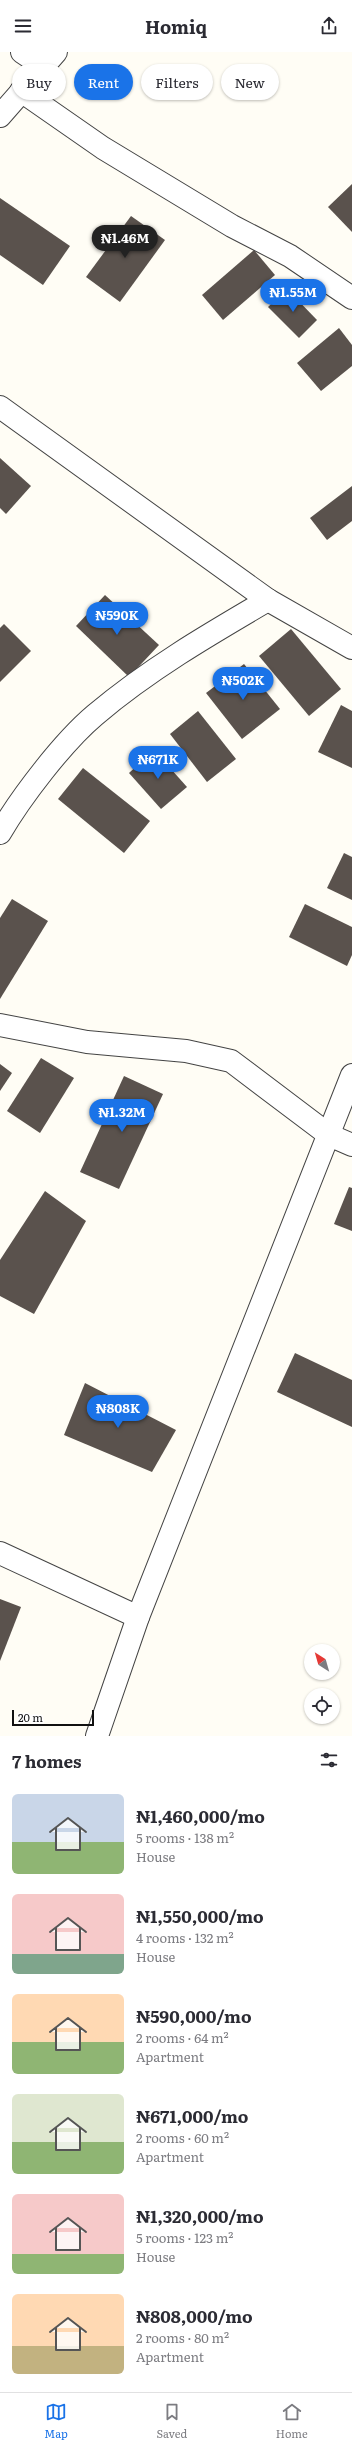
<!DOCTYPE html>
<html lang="en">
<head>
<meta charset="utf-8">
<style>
  body { margin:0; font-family:Literata,serif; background:#f7f7f7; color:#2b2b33; height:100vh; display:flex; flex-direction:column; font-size:15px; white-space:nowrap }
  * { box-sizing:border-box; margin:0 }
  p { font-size:13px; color:#7c7c81 }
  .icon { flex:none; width:22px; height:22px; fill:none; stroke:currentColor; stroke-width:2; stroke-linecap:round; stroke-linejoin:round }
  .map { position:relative; height:1684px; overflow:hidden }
  .drawer { display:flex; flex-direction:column; background:#fff; flex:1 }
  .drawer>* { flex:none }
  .banner { position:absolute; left:12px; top:12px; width:328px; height:36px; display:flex; gap:8px }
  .needle { width:26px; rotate:323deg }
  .tools { position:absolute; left:304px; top:1592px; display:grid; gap:8px }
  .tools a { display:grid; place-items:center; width:36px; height:36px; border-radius:50%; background:#fff; box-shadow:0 1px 3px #0004; font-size:20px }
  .scale { position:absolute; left:12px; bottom:10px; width:82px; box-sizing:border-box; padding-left:4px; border:2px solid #111; border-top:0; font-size:11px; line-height:14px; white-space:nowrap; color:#111; -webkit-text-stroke:3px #fff; paint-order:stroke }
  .price { position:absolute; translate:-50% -34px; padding:0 9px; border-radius:14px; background:#1a73e8; color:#fff; font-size:13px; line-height:26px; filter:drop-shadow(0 1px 2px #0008) }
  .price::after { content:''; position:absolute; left:50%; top:24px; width:12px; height:9px; margin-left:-6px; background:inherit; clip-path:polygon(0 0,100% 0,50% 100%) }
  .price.active { background:#222; color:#fff }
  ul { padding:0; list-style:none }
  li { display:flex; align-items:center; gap:12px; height:100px; padding:0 12px }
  li span { display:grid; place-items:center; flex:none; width:112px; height:80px; border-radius:6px; color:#555 }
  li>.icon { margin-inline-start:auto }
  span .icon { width:48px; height:48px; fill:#fffc; stroke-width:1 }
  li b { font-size:17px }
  h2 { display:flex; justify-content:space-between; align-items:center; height:48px; padding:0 12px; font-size:17px }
  .tag { padding:0 14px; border-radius:18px; background:#fff; box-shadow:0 1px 3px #0004; font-size:14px; line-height:36px }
  .tag.active { background:#1a73e8; color:#fff }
  header { display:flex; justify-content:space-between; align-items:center; height:52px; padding:0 12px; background:#fff; font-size:18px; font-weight:700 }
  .menu { display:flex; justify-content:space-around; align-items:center; height:56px; border-top:1px solid #e1e1e2; background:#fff; font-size:11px; color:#7c7c81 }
  .menu a { display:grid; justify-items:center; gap:2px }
  .menu .active { color:#1a73e8 }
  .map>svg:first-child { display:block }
</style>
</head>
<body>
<header><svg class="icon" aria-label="menu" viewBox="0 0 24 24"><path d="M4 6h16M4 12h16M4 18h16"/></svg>Homiq<svg class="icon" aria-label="share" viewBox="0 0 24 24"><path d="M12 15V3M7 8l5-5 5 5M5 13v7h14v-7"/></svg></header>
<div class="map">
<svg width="352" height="1684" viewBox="0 0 352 1684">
  <rect width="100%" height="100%" fill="#fffdf5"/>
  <!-- building -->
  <g fill="#5a524d">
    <path d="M 352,132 L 352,180 L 328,155 Z"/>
    <path d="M 0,146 L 70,194 L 43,233 L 0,203 Z"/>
    <path d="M 131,164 L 165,188 L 120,250 L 86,225 Z"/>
    <path d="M 254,198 L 275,223 L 223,268 L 202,243 Z"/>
    <path d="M 287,237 L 317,268 L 299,286 L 268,255 Z"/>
    <path d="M 339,276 L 352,293 L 352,314 L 321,339 L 297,311 Z"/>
    <path d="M 0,406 L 31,434 L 6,462 L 0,456 Z"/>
    <path d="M 352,434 L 352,469 L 327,488 L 310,466 Z"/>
    <path d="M 105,543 L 159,593 L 129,625 L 76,574 Z"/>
    <path d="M 4,572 L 31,599 L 0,630 L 0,576 Z"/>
    <path d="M 291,577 L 341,637 L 309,664 L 259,604 Z"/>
    <path d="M 244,612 L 280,657 L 242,687 L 206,641 Z"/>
    <path d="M 341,653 L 352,659 L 352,716 L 318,700 Z"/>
    <path d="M 198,659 L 236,707 L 207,730 L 170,682 Z"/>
    <path d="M 154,698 L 187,735 L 161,757 L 129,721 Z"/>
    <path d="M 83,716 L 150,769 L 124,801 L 58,747 Z"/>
    <path d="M 344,801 L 352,805 L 352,848 L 327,836 Z"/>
    <path d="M 12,847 L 48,869 L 0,947 L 0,866 Z"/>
    <path d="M 305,852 L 352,875 L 352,903 L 347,914 L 289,885 Z"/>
    <path d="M 41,1006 L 74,1026 L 40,1081 L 7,1059 Z"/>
    <path d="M 0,1012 L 12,1021 L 0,1039 Z"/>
    <path d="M 124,1024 L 163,1042 L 119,1137 L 80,1120 Z"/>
    <path d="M 349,1135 L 352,1136 L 352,1179 L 334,1172 Z"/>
    <path d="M 45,1139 L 86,1169 L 34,1262 L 0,1244 L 0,1208 Z"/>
    <path d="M 295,1301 L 352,1328 L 352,1375 L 277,1340 Z"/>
    <path d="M 85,1331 L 176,1378 L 152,1420 L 64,1383 Z"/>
    <path d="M 0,1547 L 21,1555 L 0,1609 Z"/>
  </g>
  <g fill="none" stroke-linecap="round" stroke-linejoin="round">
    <!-- minor casing -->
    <g stroke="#444" stroke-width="24">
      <g id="minor">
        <path d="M 22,0 L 43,14"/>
        <path d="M 21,39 L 103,96 L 232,174 L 290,204 L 352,246"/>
        <path d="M 0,64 L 56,0"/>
        <path d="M 0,355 L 268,548 L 352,596"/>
        <path d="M 0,781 C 21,745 63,690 95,663 C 148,618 208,583 268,548"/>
        <path d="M 0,973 L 87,990 L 186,999 L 231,1009 L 329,1083 L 352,1093"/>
        <path d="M 0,1501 L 138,1565"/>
        <path d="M 97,1684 L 138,1565 L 352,1023"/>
      </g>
    </g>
    <!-- minor -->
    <use href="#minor" stroke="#fff" stroke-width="22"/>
  </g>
</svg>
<div class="tools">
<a><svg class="needle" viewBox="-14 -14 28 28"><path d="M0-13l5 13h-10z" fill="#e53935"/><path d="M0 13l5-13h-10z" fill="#7c7c81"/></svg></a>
<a><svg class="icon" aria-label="locate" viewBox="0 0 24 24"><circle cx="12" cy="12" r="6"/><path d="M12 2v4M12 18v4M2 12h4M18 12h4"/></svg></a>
</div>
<div class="scale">20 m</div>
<b class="price active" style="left:125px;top:207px">₦1.46M</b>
<b class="price" style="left:293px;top:261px">₦1.55M</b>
<b class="price" style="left:117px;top:584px">₦590K</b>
<b class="price" style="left:243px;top:649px">₦502K</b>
<b class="price" style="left:158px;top:728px">₦671K</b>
<b class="price" style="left:122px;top:1081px">₦1.32M</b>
<b class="price" style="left:118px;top:1377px">₦808K</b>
<div class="banner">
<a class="tag">Buy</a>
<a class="tag active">Rent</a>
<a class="tag">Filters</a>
<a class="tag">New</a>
</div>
</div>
<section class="drawer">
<h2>7 homes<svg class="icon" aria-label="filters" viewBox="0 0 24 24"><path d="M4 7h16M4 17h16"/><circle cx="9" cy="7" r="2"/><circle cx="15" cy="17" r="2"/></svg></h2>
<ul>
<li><span style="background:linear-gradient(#c9d6e8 60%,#8fb573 0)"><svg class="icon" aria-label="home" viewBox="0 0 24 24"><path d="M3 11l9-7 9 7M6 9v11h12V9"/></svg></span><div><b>₦1,460,000/mo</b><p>5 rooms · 138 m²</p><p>House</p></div></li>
<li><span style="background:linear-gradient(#f6c9c9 75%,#7fa58c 0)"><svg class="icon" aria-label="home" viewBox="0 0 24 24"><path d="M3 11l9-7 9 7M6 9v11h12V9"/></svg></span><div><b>₦1,550,000/mo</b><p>4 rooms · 132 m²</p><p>House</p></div></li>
<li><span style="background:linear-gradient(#ffd9b3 60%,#8fb573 0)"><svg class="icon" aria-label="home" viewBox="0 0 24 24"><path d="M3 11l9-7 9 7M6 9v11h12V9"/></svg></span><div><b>₦590,000/mo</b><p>2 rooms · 64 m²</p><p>Apartment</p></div></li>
<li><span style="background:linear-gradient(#dfe7d0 60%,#8fb573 0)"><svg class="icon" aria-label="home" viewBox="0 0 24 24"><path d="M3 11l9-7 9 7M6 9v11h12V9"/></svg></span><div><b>₦671,000/mo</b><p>2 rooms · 60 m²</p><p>Apartment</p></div></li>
<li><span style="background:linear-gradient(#f6c9c9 75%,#8fb573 0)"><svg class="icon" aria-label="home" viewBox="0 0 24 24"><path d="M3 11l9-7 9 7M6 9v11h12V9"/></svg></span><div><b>₦1,320,000/mo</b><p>5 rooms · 123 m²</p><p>House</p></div></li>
<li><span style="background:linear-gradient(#ffd9b3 65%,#c2b280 0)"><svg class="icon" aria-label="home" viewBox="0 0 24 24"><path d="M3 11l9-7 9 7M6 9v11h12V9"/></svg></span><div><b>₦808,000/mo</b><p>2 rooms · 80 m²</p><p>Apartment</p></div></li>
</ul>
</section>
<nav class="menu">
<a class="active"><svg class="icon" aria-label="map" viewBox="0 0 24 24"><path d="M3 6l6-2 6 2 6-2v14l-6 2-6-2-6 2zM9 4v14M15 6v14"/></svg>Map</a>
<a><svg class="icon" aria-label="saved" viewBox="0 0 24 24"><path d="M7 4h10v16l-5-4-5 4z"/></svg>Saved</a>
<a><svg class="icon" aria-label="home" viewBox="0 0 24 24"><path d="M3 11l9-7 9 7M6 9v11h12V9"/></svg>Home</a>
</nav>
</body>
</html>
